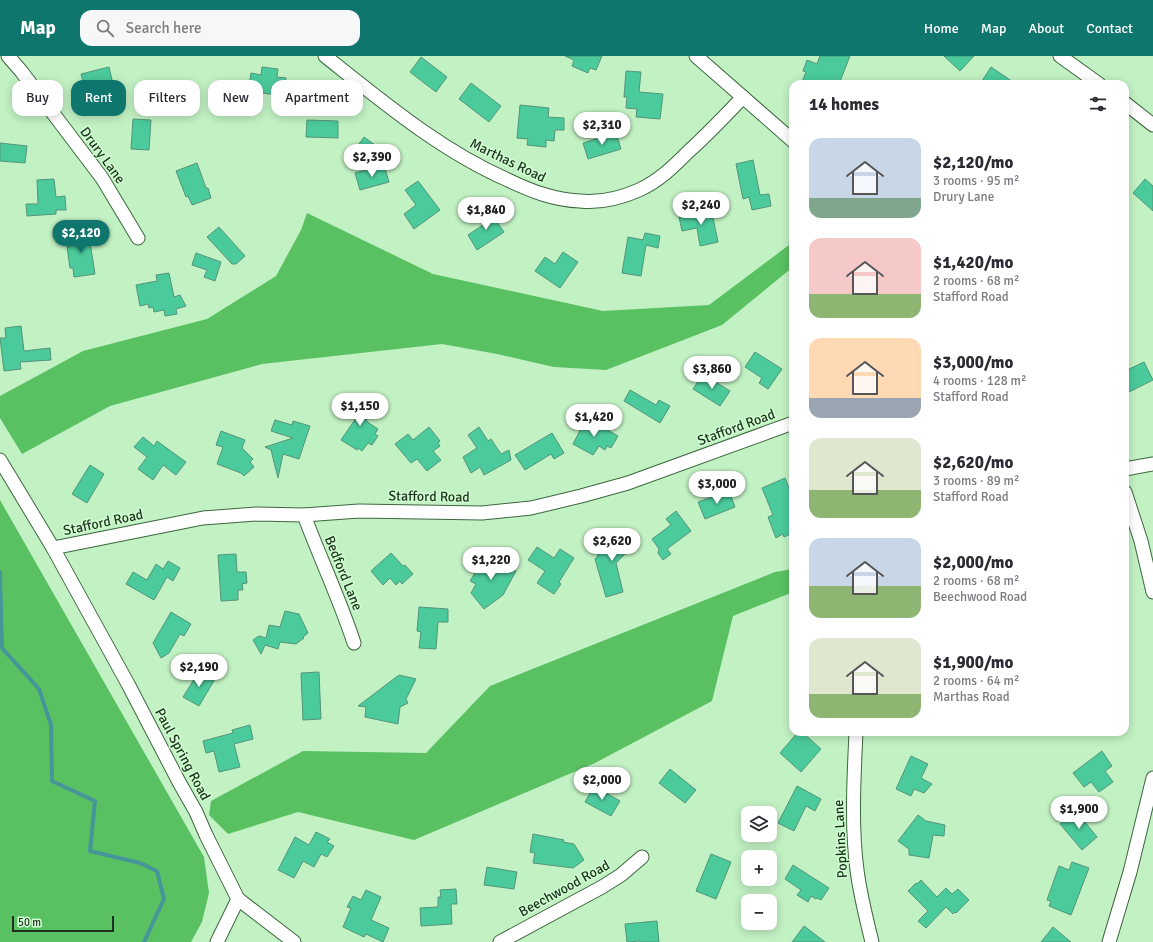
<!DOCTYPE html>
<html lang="en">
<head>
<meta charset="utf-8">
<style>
  body { margin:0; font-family:Signika,sans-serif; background:#f7f7f7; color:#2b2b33; height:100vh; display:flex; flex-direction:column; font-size:15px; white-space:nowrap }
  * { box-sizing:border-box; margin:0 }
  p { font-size:13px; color:#7c7c81 }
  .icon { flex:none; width:22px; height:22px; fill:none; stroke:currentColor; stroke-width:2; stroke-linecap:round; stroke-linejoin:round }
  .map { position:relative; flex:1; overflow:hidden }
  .drawer { position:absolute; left:789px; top:24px; width:340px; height:656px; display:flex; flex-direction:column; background:#fff; border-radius:12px; box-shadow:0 2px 10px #0003 }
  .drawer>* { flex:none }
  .banner { position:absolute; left:12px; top:24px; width:380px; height:36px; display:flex; gap:8px }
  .fabs { position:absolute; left:741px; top:750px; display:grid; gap:8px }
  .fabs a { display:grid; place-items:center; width:36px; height:36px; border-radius:8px; background:#fff; box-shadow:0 2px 10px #0003; font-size:20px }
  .scale { position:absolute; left:12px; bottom:10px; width:102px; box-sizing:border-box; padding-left:4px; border:2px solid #1f3220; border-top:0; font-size:11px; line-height:14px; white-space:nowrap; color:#1f3220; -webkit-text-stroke:3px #cffed0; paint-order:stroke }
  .price { position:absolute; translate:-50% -34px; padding:0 9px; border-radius:14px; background:#fff; color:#222; font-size:13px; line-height:26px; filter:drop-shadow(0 1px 2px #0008) }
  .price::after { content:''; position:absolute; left:50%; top:24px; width:12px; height:9px; margin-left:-6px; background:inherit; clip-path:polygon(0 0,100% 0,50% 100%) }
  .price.current { background:#0f766e; color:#fff }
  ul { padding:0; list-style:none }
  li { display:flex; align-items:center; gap:12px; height:100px; padding:0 20px }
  li span { display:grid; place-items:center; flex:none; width:112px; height:80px; border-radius:12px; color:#555 }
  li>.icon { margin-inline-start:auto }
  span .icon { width:48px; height:48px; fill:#fffc; stroke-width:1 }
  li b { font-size:17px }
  h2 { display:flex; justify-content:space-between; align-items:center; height:48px; padding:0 20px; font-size:17px }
  .pill { padding:0 14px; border-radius:12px; background:#fff; box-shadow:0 2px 10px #0003; font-size:14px; line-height:36px }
  .pill.current { background:#0f766e; color:#fff }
  header { display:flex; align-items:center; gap:24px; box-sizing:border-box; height:56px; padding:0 20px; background:#0f766e; color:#fff }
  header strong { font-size:19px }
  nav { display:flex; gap:22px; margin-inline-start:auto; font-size:14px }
  .search { width:280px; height:36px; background:#f7f7f7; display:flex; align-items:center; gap:10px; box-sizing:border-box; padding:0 14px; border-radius:12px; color:#7c7c81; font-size:15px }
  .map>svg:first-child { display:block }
</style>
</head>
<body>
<header>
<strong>Map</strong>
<div class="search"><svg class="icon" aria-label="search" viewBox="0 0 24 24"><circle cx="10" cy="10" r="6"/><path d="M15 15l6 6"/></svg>Search here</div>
<nav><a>Home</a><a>Map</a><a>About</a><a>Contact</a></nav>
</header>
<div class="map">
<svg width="1153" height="886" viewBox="0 0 1153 886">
  <rect width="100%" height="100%" fill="#c2f1c3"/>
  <!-- forest -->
  <g fill="#5ac163">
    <path d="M 307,157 L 433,218 L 603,255 L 709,249 L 793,186 L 793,211 L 722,269 L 606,314 L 554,311 L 497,298 L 442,288 L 262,308 L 110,350 L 22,398 L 0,362 L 0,340 L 83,295 L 207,263 L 276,220 L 301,174 Z"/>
    <path d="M 0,444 L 204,801 L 209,837 L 202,866 L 191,886 L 0,886 Z"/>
    <path d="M 793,513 L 793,536 L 733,560 L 712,645 L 595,707 L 414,784 L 298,756 L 228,778 L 209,759 L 211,745 L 303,695 L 426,697 L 490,630 L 775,516 Z"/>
  </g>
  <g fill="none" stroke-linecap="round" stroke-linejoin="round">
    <!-- stream -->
    <path stroke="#469699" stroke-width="4" d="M 0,516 L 2,592 L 39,633 L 51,669 L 52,725 L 95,745 L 90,795 L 140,807 L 157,815 L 164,843 L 144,886"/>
  </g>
  <!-- building -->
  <g fill="#4bca9b" stroke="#54957a">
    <path d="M 565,0 L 602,0 L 596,14 L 590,12 L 588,17 L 572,10 L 574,4 Z"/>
    <path d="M 820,0 L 850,0 L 839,28 L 801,28 L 806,16 L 803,15 L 807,4 L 817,8 Z"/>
    <path d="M 944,0 L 974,0 L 960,15 Z"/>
    <path d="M 421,1 L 447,21 L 436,36 L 410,16 Z"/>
    <path d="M 109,11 L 118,50 L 100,55 L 94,32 L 85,34 L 81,18 Z"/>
    <path d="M 262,11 L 278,13 L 277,21 L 286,22 L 283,40 L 248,35 L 251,17 L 261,19 Z"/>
    <path d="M 991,11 L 1016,28 L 980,28 Z"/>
    <path d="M 626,15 L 641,16 L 639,36 L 663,38 L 660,63 L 636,61 L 637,53 L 626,52 L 627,41 L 624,41 Z"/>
    <path d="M 471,27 L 501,50 L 489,66 L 459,43 Z"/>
    <path d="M 520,49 L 549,52 L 548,61 L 564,62 L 564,74 L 555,74 L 554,85 L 546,84 L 546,91 L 527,89 L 528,83 L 517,82 Z"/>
    <path d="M 133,63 L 151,64 L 149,94 L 131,93 Z"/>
    <path d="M 307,64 L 338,65 L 338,82 L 306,81 Z"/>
    <path d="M 616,77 L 621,93 L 588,103 L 583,87 Z"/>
    <path d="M 364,81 L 375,89 L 365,103 L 356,96 L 356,92 Z"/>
    <path d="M 0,87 L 27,90 L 25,107 L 0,105 Z"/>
    <path d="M 753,104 L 760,139 L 769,138 L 771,150 L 752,154 L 749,141 L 743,143 L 736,108 Z"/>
    <path d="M 197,107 L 206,132 L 208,132 L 211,142 L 192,149 L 188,140 L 186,141 L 176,115 Z"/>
    <path d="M 384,109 L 389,126 L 360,134 L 355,117 Z"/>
    <path d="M 54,123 L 56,141 L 65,140 L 66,154 L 56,154 L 56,158 L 27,160 L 26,148 L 38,148 L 37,124 Z"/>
    <path d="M 1145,123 L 1153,130 L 1153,155 L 1133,137 Z"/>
    <path d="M 418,125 L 440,154 L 414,173 L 404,158 L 416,149 L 405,134 Z"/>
    <path d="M 711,152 L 718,186 L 700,190 L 697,172 L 682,175 L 679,161 L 695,158 L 694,155 Z"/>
    <path d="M 486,153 L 492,163 L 494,162 L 504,176 L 477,194 L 468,179 L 483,169 L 477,159 Z"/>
    <path d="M 219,171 L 245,200 L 236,208 L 232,208 L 207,181 Z"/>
    <path d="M 90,175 L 92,186 L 90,186 L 95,218 L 74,221 L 73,212 L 70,212 L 67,191 L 70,190 L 69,179 Z"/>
    <path d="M 645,177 L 660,180 L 658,192 L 646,189 L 641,220 L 622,217 L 628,181 L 643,184 Z"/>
    <path d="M 563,196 L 578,206 L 560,232 L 535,215 L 545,201 L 555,208 Z"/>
    <path d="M 196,197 L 221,206 L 215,225 L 204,221 L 207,214 L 192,209 Z"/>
    <path d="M 169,217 L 174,241 L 180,239 L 186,250 L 176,253 L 177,258 L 165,260 L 164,254 L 154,256 L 153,251 L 149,252 L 148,248 L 140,250 L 136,229 L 157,225 L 156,219 Z"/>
    <path d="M 21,270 L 24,295 L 50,292 L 51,304 L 20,306 L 21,313 L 4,315 L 0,282 L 6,282 L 5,272 Z"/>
    <path d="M 755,296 L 782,313 L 768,333 L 759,327 L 762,322 L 745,311 Z"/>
    <path d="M 1144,306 L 1153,324 L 1125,338 L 1125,315 Z"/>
    <path d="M 703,318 L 730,335 L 720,350 L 693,333 Z"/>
    <path d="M 630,334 L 656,349 L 659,344 L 670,350 L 660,367 L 624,345 Z"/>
    <path d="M 357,342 L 374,353 L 366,365 L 378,373 L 375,378 L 378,380 L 372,389 L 368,387 L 362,395 L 358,392 L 357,394 L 341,384 L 356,362 L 347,356 Z"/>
    <path d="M 588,363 L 618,380 L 611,392 L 607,390 L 605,394 L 599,390 L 593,399 L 573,388 L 585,365 L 586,366 Z"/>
    <path d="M 275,364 L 292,369 L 293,365 L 310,370 L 299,403 L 283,398 L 278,422 L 271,394 L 265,391 L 293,382 L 271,375 Z"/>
    <path d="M 429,371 L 440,385 L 438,387 L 440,390 L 433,395 L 441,404 L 427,415 L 417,403 L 411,407 L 395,388 L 408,378 L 413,384 Z"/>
    <path d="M 479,371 L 488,385 L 491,383 L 501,398 L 509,394 L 511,404 L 484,419 L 480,411 L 471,417 L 463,401 L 477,392 L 468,379 Z"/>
    <path d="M 221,375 L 245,384 L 242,392 L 253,403 L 250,406 L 254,411 L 244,420 L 241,417 L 217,408 L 223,391 L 216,389 Z"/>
    <path d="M 552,377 L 564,397 L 554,403 L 551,398 L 525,414 L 515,399 Z"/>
    <path d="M 143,381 L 154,390 L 157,385 L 186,406 L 176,419 L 163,409 L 153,424 L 138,413 L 147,401 L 134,391 Z"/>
    <path d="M 90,409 L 104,418 L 87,447 L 72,438 Z"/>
    <path d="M 785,422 L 793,442 L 793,477 L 784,481 L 783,478 L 776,482 L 768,461 L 773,459 L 762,432 Z"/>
    <path d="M 729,435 L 735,451 L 705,463 L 698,446 Z"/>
    <path d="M 676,455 L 691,475 L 667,493 L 671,498 L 663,504 L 658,497 L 659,493 L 652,483 L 671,469 L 666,463 Z"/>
    <path d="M 621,476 L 635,488 L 616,507 L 623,536 L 606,541 L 595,503 L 598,500 L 596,489 L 601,484 L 612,485 Z"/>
    <path d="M 537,491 L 554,502 L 560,493 L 574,502 L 559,526 L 561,528 L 554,538 L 537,527 L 545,515 L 528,504 Z"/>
    <path d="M 391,497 L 403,510 L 405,509 L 413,518 L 402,528 L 400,525 L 396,529 L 390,522 L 383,529 L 371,515 Z"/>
    <path d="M 236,498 L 237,516 L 246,516 L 247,527 L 242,528 L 243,534 L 238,534 L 238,544 L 221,545 L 218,499 Z"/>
    <path d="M 481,499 L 496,508 L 498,504 L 516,515 L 503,539 L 484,553 L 471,537 L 476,528 L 470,525 L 475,517 L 472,516 Z"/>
    <path d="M 168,505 L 180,512 L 173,525 L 167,521 L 154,544 L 126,528 L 133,516 L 147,524 L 156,508 L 163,513 Z"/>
    <path d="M 419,551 L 448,553 L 448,566 L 438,566 L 436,593 L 419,592 L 421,576 L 417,575 Z"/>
    <path d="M 285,555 L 299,558 L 308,577 L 303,581 L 304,582 L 296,588 L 280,586 L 278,593 L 265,589 L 261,598 L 253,584 L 259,580 L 266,582 L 269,569 L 280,571 Z"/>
    <path d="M 171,556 L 191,568 L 184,580 L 180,578 L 169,597 L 161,602 L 153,587 Z"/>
    <path d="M 200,614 L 215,623 L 199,650 L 183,641 Z"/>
    <path d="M 319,616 L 321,663 L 303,664 L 301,617 Z"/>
    <path d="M 399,619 L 416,623 L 406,643 L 408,647 L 400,651 L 398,668 L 365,661 L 366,651 L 358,650 Z"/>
    <path d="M 250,669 L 253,683 L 234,688 L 240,711 L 219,716 L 214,695 L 206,697 L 203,685 L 233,677 L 232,674 Z"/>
    <path d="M 798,676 L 802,676 L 821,693 L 801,716 L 780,697 Z"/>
    <path d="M 1102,695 L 1112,710 L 1105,715 L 1113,726 L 1099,736 L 1091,726 L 1084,731 L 1073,717 Z"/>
    <path d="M 911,700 L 928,708 L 921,722 L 932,728 L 924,737 L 914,733 L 911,740 L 896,733 Z"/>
    <path d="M 670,713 L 696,734 L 685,747 L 659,727 Z"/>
    <path d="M 594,730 L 620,745 L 611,760 L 585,746 Z"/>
    <path d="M 797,730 L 821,743 L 815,755 L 806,750 L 794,775 L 778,767 Z"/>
    <path d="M 1076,755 L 1097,781 L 1082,794 L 1060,768 Z"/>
    <path d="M 918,759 L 926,765 L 945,769 L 944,780 L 933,779 L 929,802 L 909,799 L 909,793 L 898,785 Z"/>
    <path d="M 316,776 L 330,783 L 327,786 L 334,790 L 327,801 L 321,798 L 314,811 L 303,805 L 294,822 L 278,814 L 295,781 L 309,789 Z"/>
    <path d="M 533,778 L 564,784 L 563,786 L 574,788 L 584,804 L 573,812 L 533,807 L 535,797 L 530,796 Z"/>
    <path d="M 711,798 L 731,806 L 716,843 L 696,835 Z"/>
    <path d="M 1072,806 L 1089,812 L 1071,859 L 1049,850 L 1051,845 L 1047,844 L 1059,810 L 1069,814 Z"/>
    <path d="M 793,809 L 829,832 L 821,844 L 817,842 L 816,843 L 811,840 L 808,846 L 797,839 L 801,834 L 785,823 Z"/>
    <path d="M 487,811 L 517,816 L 514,833 L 484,829 Z"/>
    <path d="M 921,824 L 937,841 L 946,832 L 952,838 L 958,833 L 969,844 L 956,857 L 955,856 L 953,858 L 946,851 L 926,872 L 918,865 L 928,855 L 908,835 L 916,827 L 917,828 Z"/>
    <path d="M 456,833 L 457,848 L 451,848 L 452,868 L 421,870 L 420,852 L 438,851 L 438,841 L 441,841 L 440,834 Z"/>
    <path d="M 366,834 L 381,841 L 371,864 L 389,872 L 383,886 L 366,878 L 364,881 L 343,871 L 351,852 L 347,851 L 353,840 L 361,844 Z"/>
    <path d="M 657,865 L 659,886 L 640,886 L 640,885 L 627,886 L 625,868 Z"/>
    <path d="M 804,870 L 825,886 L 792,886 Z"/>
    <path d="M 1053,871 L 1071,886 L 1041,886 Z"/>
  </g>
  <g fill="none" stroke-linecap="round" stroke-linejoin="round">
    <!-- street casing -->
    <g stroke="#3d673f" stroke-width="15">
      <g id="street">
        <path d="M 8,0 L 21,15 L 102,122 L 138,182"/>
        <path d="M 325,0 C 383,46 440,94 508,124 C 531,135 554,144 580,145 C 600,147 621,142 639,134 C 659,125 674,110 689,95 C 708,78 725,60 743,41"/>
        <path d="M 696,0 L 793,85"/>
        <path d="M 1060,0 L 1099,28"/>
        <path d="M 1125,47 L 1153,69"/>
        <path d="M 0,404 L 53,492 L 128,628 L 179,726 L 196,756 L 206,779 L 238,843 L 217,886"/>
        <path d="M 1125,413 L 1153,408"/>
        <path d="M 1125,436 L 1141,485 L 1153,536"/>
        <path d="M 304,459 C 320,502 340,544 354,587"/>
        <path d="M 53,492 L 203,462 L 257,458 L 304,459 L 359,455 L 482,457 L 531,452 L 581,440 L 628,427 L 793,367"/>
        <path d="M 856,676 C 854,722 851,768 857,814 C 860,838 866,862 872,886"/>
        <path d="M 238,843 L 294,886"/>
        <path d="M 500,886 L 602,831 L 621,819 L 642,801"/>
        <path d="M 1109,886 L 1130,816 L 1153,722"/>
      </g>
    </g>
    <!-- street -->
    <use href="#street" stroke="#fff" stroke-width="13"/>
  </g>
  <g text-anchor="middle" stroke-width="3" stroke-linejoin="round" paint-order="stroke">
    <!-- street labels -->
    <g font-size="14" fill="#1f3220" stroke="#cffed0">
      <text transform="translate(103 99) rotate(54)" y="5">Drury Lane</text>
      <text transform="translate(508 104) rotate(26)" y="5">Marthas Road</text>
      <text transform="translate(736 371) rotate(-20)" y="5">Stafford Road</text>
      <text transform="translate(429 440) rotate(1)" y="5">Stafford Road</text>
      <text transform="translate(103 466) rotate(-12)" y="5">Stafford Road</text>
      <text transform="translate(344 517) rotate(68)" y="5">Bedford Lane</text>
      <text transform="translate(183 698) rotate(62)" y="5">Paul Spring Road</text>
      <text transform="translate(840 783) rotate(-93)" y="5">Popkins Lane</text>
      <text transform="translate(564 832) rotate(-29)" y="5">Beechwood Road</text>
    </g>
  </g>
</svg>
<div class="fabs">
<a><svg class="icon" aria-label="layers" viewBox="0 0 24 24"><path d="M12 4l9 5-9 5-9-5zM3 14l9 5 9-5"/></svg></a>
<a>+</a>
<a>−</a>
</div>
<div class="scale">50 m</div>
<b class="price" style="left:602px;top:90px">$2,310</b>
<b class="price" style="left:372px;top:122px">$2,390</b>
<b class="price" style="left:701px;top:170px">$2,240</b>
<b class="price" style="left:486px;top:175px">$1,840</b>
<b class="price current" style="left:81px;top:198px">$2,120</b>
<b class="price" style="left:712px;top:334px">$3,860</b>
<b class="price" style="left:360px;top:371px">$1,150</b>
<b class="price" style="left:594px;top:382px">$1,420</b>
<b class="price" style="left:717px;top:449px">$3,000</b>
<b class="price" style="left:612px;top:506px">$2,620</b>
<b class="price" style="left:491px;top:525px">$1,220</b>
<b class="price" style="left:199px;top:632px">$2,190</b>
<b class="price" style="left:602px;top:745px">$2,000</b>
<b class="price" style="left:1079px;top:774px">$1,900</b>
<div class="banner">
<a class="pill">Buy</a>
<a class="pill current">Rent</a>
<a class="pill">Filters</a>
<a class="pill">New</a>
<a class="pill">Apartment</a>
</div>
<section class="drawer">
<h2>14 homes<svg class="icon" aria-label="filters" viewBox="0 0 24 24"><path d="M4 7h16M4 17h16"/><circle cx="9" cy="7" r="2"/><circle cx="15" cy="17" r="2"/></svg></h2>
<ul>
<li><span style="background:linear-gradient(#c9d6e8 75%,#7fa58c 0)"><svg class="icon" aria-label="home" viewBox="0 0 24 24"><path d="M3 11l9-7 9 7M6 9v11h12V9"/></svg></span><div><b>$2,120/mo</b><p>3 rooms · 95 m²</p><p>Drury Lane</p></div></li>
<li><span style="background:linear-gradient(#f6c9c9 70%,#8fb573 0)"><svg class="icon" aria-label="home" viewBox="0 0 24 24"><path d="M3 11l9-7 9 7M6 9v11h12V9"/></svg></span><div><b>$1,420/mo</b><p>2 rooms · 68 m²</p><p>Stafford Road</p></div></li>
<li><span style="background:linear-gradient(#ffd9b3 75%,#9aa5b1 0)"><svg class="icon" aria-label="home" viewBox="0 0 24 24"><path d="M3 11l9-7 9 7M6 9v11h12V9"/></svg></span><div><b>$3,000/mo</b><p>4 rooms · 128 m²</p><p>Stafford Road</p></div></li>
<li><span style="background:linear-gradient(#dfe7d0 65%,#8fb573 0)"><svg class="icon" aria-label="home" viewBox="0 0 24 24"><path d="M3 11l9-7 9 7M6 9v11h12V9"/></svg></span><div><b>$2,620/mo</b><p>3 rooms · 89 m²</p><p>Stafford Road</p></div></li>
<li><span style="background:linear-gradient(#c9d6e8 60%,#8fb573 0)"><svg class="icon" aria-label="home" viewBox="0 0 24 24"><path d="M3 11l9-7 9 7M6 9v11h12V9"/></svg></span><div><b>$2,000/mo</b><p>2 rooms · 68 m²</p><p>Beechwood Road</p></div></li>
<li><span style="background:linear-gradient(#dfe7d0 70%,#8fb573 0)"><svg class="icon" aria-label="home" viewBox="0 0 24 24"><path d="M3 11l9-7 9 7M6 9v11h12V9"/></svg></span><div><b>$1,900/mo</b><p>2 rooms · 64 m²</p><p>Marthas Road</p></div></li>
</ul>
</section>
</div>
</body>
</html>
